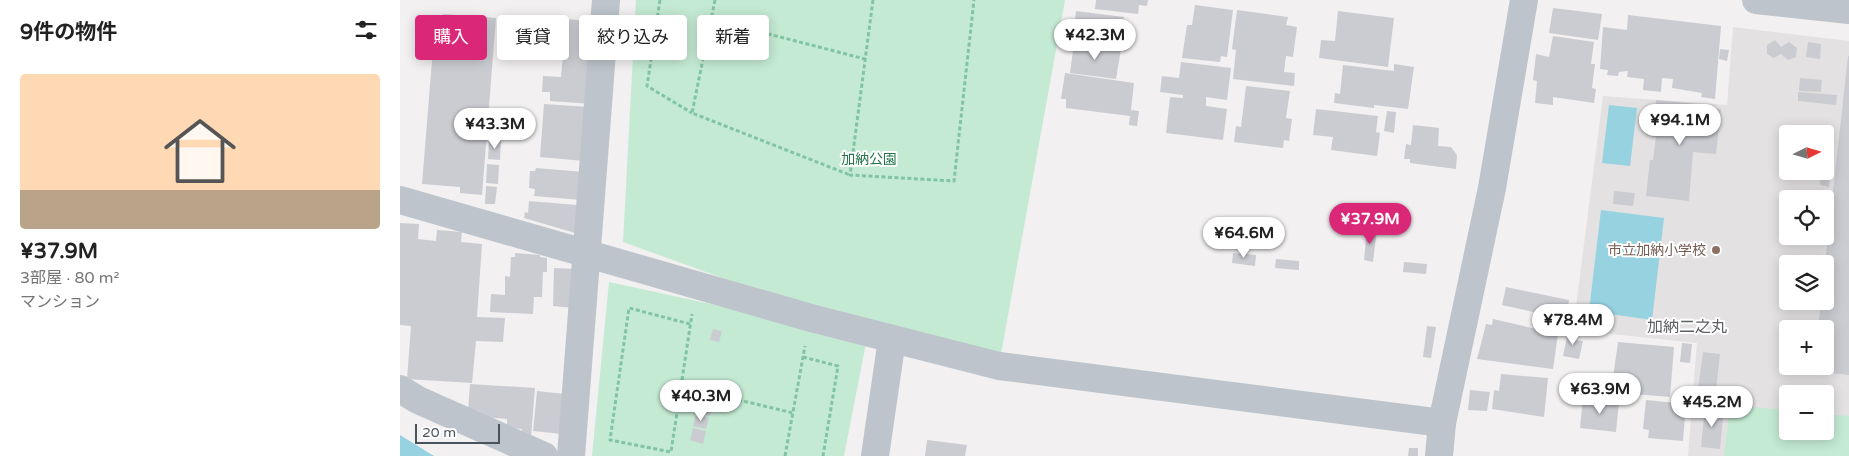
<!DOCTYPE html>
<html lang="ja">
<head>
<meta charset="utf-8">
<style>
  body { margin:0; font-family:"Varela Round","Noto Sans JP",sans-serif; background:#f6f6f6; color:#222; height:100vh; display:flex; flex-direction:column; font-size:19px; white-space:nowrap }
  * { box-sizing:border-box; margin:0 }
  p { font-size:16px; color:#767676 }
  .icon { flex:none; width:28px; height:28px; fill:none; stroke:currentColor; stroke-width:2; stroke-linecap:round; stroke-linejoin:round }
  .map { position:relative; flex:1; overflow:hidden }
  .drawer { display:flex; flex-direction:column; background:#fff; width:400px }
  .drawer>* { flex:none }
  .guide { position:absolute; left:15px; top:15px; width:475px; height:45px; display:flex; gap:10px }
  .needle { width:32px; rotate:85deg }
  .controls { position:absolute; left:1379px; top:125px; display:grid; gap:10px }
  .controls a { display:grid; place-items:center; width:55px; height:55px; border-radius:5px; background:#fff; box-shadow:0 2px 12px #0003; font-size:25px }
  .scale { position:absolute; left:15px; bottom:12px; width:85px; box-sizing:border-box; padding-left:5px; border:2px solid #4a535b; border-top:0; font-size:14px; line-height:18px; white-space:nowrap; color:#4a535b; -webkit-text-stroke:4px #fff; paint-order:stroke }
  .price { position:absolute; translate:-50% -42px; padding:0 11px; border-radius:18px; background:#fff; color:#222; font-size:16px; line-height:32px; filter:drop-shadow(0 1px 2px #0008) }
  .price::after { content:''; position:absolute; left:50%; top:30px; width:15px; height:11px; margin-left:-8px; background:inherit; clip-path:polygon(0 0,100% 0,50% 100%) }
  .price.current { background:#db2777; color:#fff }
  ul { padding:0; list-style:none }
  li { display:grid; align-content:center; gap:10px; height:265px; padding:0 20px }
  li span { display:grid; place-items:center; height:155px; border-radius:5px; color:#555 }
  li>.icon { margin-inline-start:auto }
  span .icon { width:90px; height:90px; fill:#fffc; stroke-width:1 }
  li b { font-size:21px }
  h2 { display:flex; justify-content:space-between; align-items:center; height:60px; padding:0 20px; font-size:21px }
  .tag { padding:0 18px; border-radius:5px; background:#fff; box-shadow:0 2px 12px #0003; font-size:18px; line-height:45px }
  .tag.current { background:#db2777; color:#fff }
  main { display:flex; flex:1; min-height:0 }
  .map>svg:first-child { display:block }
</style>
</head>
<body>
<main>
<section class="drawer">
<h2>9件の物件<svg class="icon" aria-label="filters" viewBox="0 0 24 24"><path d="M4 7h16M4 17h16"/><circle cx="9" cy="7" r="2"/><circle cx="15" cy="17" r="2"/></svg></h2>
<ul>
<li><span style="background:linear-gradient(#ffd9b3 75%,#b9a48a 0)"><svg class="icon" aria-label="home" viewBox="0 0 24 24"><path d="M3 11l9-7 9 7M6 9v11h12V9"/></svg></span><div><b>¥37.9M</b><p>3部屋 · 80 m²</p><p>マンション</p></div></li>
</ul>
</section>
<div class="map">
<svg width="1449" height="456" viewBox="0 0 1449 456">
  <rect width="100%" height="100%" fill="#f2f0f0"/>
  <!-- education -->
  <path fill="#e3e1e1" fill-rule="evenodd" d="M 1333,27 L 1449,41 L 1449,456 L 1288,456 L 1297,343 L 1173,330 L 1203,96 L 1327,105 ZM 1388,134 L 1425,134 L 1425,171 L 1388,171 ZM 1388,199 L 1425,199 L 1425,236 L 1388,236 ZM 1388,264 L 1425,264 L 1425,301 L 1388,301 ZM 1388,329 L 1425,329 L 1425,366 L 1388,366 ZM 1388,394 L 1425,394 L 1425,431 L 1388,431 Z"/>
  <!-- green -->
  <g fill="#c4ead3">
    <path d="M 236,0 L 665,0 L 601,354 L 403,307 L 223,242 Z"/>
    <path d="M 209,282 L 334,309 L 466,343 L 444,456 L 192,456 Z"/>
    <path d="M 1330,405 L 1387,410 L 1388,431 L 1425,431 L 1425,414 L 1449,416 L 1449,456 L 1324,456 Z"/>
  </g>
  <!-- water -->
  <g fill="#97d2e1">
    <path d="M 1209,105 L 1237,108 L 1230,166 L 1202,163 Z"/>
    <path d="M 1201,210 L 1264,218 L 1252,320 L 1189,311 Z"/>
    <path d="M 0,435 L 34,456 L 0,456 Z"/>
  </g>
  <!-- building -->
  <g fill="#cbccd2">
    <path d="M 696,0 L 748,0 L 747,6 L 739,5 L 738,14 L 695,9 Z"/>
    <path d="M 795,5 L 833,10 L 827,57 L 821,56 L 820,62 L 782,58 L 787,25 L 792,25 Z"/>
    <path d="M 1153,8 L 1202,14 L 1198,40 L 1149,33 Z"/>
    <path d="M 837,10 L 888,17 L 886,25 L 897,27 L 893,57 L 886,56 L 884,72 L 895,73 L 894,86 L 833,79 L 836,50 L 832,49 Z"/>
    <path d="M 676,11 L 724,17 L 720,43 L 673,36 Z"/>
    <path d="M 938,11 L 994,18 L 988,67 L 919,58 L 921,40 L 935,41 Z"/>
    <path d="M 43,14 L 96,18 L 82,195 L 60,193 L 60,187 L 22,184 L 34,36 L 42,37 Z"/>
    <path d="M 1228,15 L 1321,26 L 1315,99 L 1301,97 L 1302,93 L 1272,88 L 1273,79 L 1262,78 L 1261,92 L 1243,90 L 1244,79 L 1227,77 L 1228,71 L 1219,72 L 1218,76 L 1207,75 L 1208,70 L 1200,69 L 1203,27 L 1227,30 Z"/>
    <path d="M 166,19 L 199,22 L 192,104 L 150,101 L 150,92 L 142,92 L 143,76 L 161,77 Z"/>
    <path d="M 1153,36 L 1194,42 L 1191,64 L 1195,64 L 1192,88 L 1196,89 L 1194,103 L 1153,97 L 1153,105 L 1135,103 L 1137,81 L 1133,80 L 1136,54 L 1149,57 Z"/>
    <path d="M 1375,40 L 1381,47 L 1389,42 L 1397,48 L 1396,57 L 1388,60 L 1381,54 L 1374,58 L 1367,54 L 1367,45 Z"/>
    <path d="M 1408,42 L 1421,44 L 1420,59 L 1406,57 Z"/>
    <path d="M 674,43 L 721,49 L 716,79 L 670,73 Z"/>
    <path d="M 1320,49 L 1329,50 L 1327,61 L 1319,59 Z"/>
    <path d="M 1448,56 L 1449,56 L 1449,375 L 1413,371 L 1414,366 L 1425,366 L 1425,329 L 1418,329 L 1421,301 L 1425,301 L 1425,264 Z"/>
    <path d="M 781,62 L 831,68 L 827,100 L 806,97 L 806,106 L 827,109 L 823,140 L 766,133 L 770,97 L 783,98 L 783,95 L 760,92 L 762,76 L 779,78 Z"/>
    <path d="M 994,64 L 1014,67 L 1008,109 L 974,105 L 974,108 L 934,103 L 935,93 L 940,94 L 943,65 L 994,71 Z"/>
    <path d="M 665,73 L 734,83 L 731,110 L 739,111 L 737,126 L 729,125 L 730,116 L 666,108 L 666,99 L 661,99 Z"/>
    <path d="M 1400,78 L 1422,80 L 1421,92 L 1399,91 Z"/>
    <path d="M 846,86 L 890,91 L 886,118 L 892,119 L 889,141 L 884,140 L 883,148 L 834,142 L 836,126 L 841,127 Z"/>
    <path d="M 1398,92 L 1437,95 L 1436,105 L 1398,101 Z"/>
    <path d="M 1256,100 L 1307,105 L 1306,108 L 1321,109 L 1316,154 L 1293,152 L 1289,201 L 1246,196 L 1250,160 L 1253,160 L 1256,137 L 1252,137 Z"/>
    <path d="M 144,104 L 189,107 L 184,161 L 140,157 Z"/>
    <path d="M 916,109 L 978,116 L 976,132 L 980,133 L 977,156 L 931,150 L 933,137 L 913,135 Z"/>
    <path d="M 987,111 L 996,112 L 994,133 L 984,131 Z"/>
    <path d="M 1013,125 L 1039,128 L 1038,146 L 1051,147 L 1057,155 L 1056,169 L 1010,163 L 1010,159 L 1004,159 L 1006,144 L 1011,145 Z"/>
    <path d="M 89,139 L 101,140 L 100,160 L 88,159 Z"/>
    <path d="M 1425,159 L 1432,160 L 1429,187 L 1420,185 L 1421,171 L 1425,171 Z"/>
    <path d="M 87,164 L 99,165 L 98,184 L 86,183 Z"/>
    <path d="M 136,168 L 184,172 L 181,200 L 134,196 L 135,189 L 129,188 L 130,171 L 135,171 Z"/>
    <path d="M 86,186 L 97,187 L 95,204 L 85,204 Z"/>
    <path d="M 1214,191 L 1235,193 L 1233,206 L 1213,204 Z"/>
    <path d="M 129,201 L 177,205 L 175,233 L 124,218 L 125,212 L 128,213 Z"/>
    <path d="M 962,203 L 979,205 L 977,222 L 960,220 Z"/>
    <path d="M 0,223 L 19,224 L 18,239 L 36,241 L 37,230 L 62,232 L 61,242 L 82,244 L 77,317 L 105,318 L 103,342 L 76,341 L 72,383 L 7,379 L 11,326 L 0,325 Z"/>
    <path d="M 967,228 L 977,229 L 973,262 L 964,260 Z"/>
    <path d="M 115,253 L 140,255 L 140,257 L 147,258 L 147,272 L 143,272 L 142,297 L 134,297 L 133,314 L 90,312 L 91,294 L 105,295 L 105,276 L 110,277 L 111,257 L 115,257 Z"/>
    <path d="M 833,253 L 856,255 L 855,266 L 832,263 Z"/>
    <path d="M 876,259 L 899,261 L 899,270 L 875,268 Z"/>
    <path d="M 1004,262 L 1027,264 L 1026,274 L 1003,272 Z"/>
    <path d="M 154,268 L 175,269 L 174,308 L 153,306 Z"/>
    <path d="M 1106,287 L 1169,300 L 1165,319 L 1102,305 Z"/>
    <path d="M 1093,319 L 1158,334 L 1153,369 L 1077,359 L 1086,324 L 1092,325 Z"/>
    <path d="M 1027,326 L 1036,327 L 1031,358 L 1023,357 Z"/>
    <path d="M 313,329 L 322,331 L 319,342 L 310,340 Z"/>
    <path d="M 1168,332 L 1178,334 L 1176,340 L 1183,341 L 1179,359 L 1163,356 Z"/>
    <path d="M 1218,342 L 1274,347 L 1270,397 L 1211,392 Z"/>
    <path d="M 1282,343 L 1292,344 L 1290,363 L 1280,362 Z"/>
    <path d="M 1303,352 L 1320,354 L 1316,391 L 1298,389 Z"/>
    <path d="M 1101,374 L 1148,378 L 1144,417 L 1092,409 L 1094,390 L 1099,391 Z"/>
    <path d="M 70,384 L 135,388 L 131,437 L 122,433 L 122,429 L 107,428 L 107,419 L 84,417 L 79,415 L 79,411 L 68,411 Z"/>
    <path d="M 1070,390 L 1090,392 L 1087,411 L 1068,410 Z"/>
    <path d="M 137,391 L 165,394 L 162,434 L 133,431 Z"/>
    <path d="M 1183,398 L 1219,401 L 1216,432 L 1180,428 Z"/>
    <path d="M 1246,400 L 1286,404 L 1283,441 L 1248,438 L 1249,430 L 1243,429 Z"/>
    <path d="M 301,401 L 314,405 L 310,416 L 298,413 Z"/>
    <path d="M 1305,406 L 1324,408 L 1320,449 L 1301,447 Z"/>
    <path d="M 296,414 L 309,418 L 306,429 L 293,426 Z"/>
    <path d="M 293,428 L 306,431 L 303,444 L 290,440 Z"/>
    <path d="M 527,440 L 567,445 L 565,456 L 525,456 Z"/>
    <path d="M 1009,448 L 1018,448 L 1018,456 L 1008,456 Z"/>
  </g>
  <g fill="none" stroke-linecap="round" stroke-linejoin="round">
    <!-- path -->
    <g stroke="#81c4a2" stroke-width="3" stroke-dasharray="4 2.5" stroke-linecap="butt">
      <path d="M 260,0 L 247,86 L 292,113"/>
      <path d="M 315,0 L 292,113 L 450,175"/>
      <path d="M 473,0 L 450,175 L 554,181 L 574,0"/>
      <path d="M 311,19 L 465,59"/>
      <path d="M 290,324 L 229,308 L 210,440 L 271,452 L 292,314"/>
      <path d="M 403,357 L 438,366 L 423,456"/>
      <path d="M 281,386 L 393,413"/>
      <path d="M 385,456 L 405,346"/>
    </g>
    <!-- minor -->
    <g stroke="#bdc4cb" stroke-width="28">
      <path d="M 1356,0 L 1449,10"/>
      <path d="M 0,200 L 411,318 L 599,366 L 1042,423"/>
      <path d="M 0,389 L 18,400 L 144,456"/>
      <path d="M 171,456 L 206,0"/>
      <path d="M 475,456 L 492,339"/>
      <path d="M 1039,456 L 1042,423 L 1092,188 L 1124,0"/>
    </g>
  </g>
  <!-- markers -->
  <circle fill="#8d6e63" stroke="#fff" stroke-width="2" cx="1316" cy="250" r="5"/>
  <g text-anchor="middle" stroke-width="4" stroke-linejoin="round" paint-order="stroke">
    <!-- park labels -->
    <g font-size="14" fill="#23744b" stroke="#fff">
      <text x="469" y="164">加納公園</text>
    </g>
    <!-- education labels -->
    <g font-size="14" fill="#785e54" stroke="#fff" text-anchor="end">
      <text x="1306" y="255">市立加納小学校</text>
    </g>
    <!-- quarter labels -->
    <g font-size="16" fill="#5d6064" stroke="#fff">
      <text x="1287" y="332">加納二之丸</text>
    </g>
  </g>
</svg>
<div class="controls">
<a><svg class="needle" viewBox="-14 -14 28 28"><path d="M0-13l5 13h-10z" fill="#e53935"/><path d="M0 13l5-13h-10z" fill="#767676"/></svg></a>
<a><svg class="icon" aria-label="locate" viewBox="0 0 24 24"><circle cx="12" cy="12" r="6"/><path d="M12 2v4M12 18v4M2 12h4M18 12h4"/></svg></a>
<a><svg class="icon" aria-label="layers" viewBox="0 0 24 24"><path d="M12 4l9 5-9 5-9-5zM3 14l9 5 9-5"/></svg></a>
<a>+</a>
<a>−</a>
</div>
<div class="scale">20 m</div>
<b class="price" style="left:695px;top:61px">¥42.3M</b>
<b class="price" style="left:1280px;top:146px">¥94.1M</b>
<b class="price" style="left:95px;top:150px">¥43.3M</b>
<b class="price current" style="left:970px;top:245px">¥37.9M</b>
<b class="price" style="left:844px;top:259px">¥64.6M</b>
<b class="price" style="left:1173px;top:346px">¥78.4M</b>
<b class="price" style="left:1200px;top:415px">¥63.9M</b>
<b class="price" style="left:301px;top:422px">¥40.3M</b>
<b class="price" style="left:1312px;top:428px">¥45.2M</b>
<div class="guide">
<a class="tag current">購入</a>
<a class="tag">賃貸</a>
<a class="tag">絞り込み</a>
<a class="tag">新着</a>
</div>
</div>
</main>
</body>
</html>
